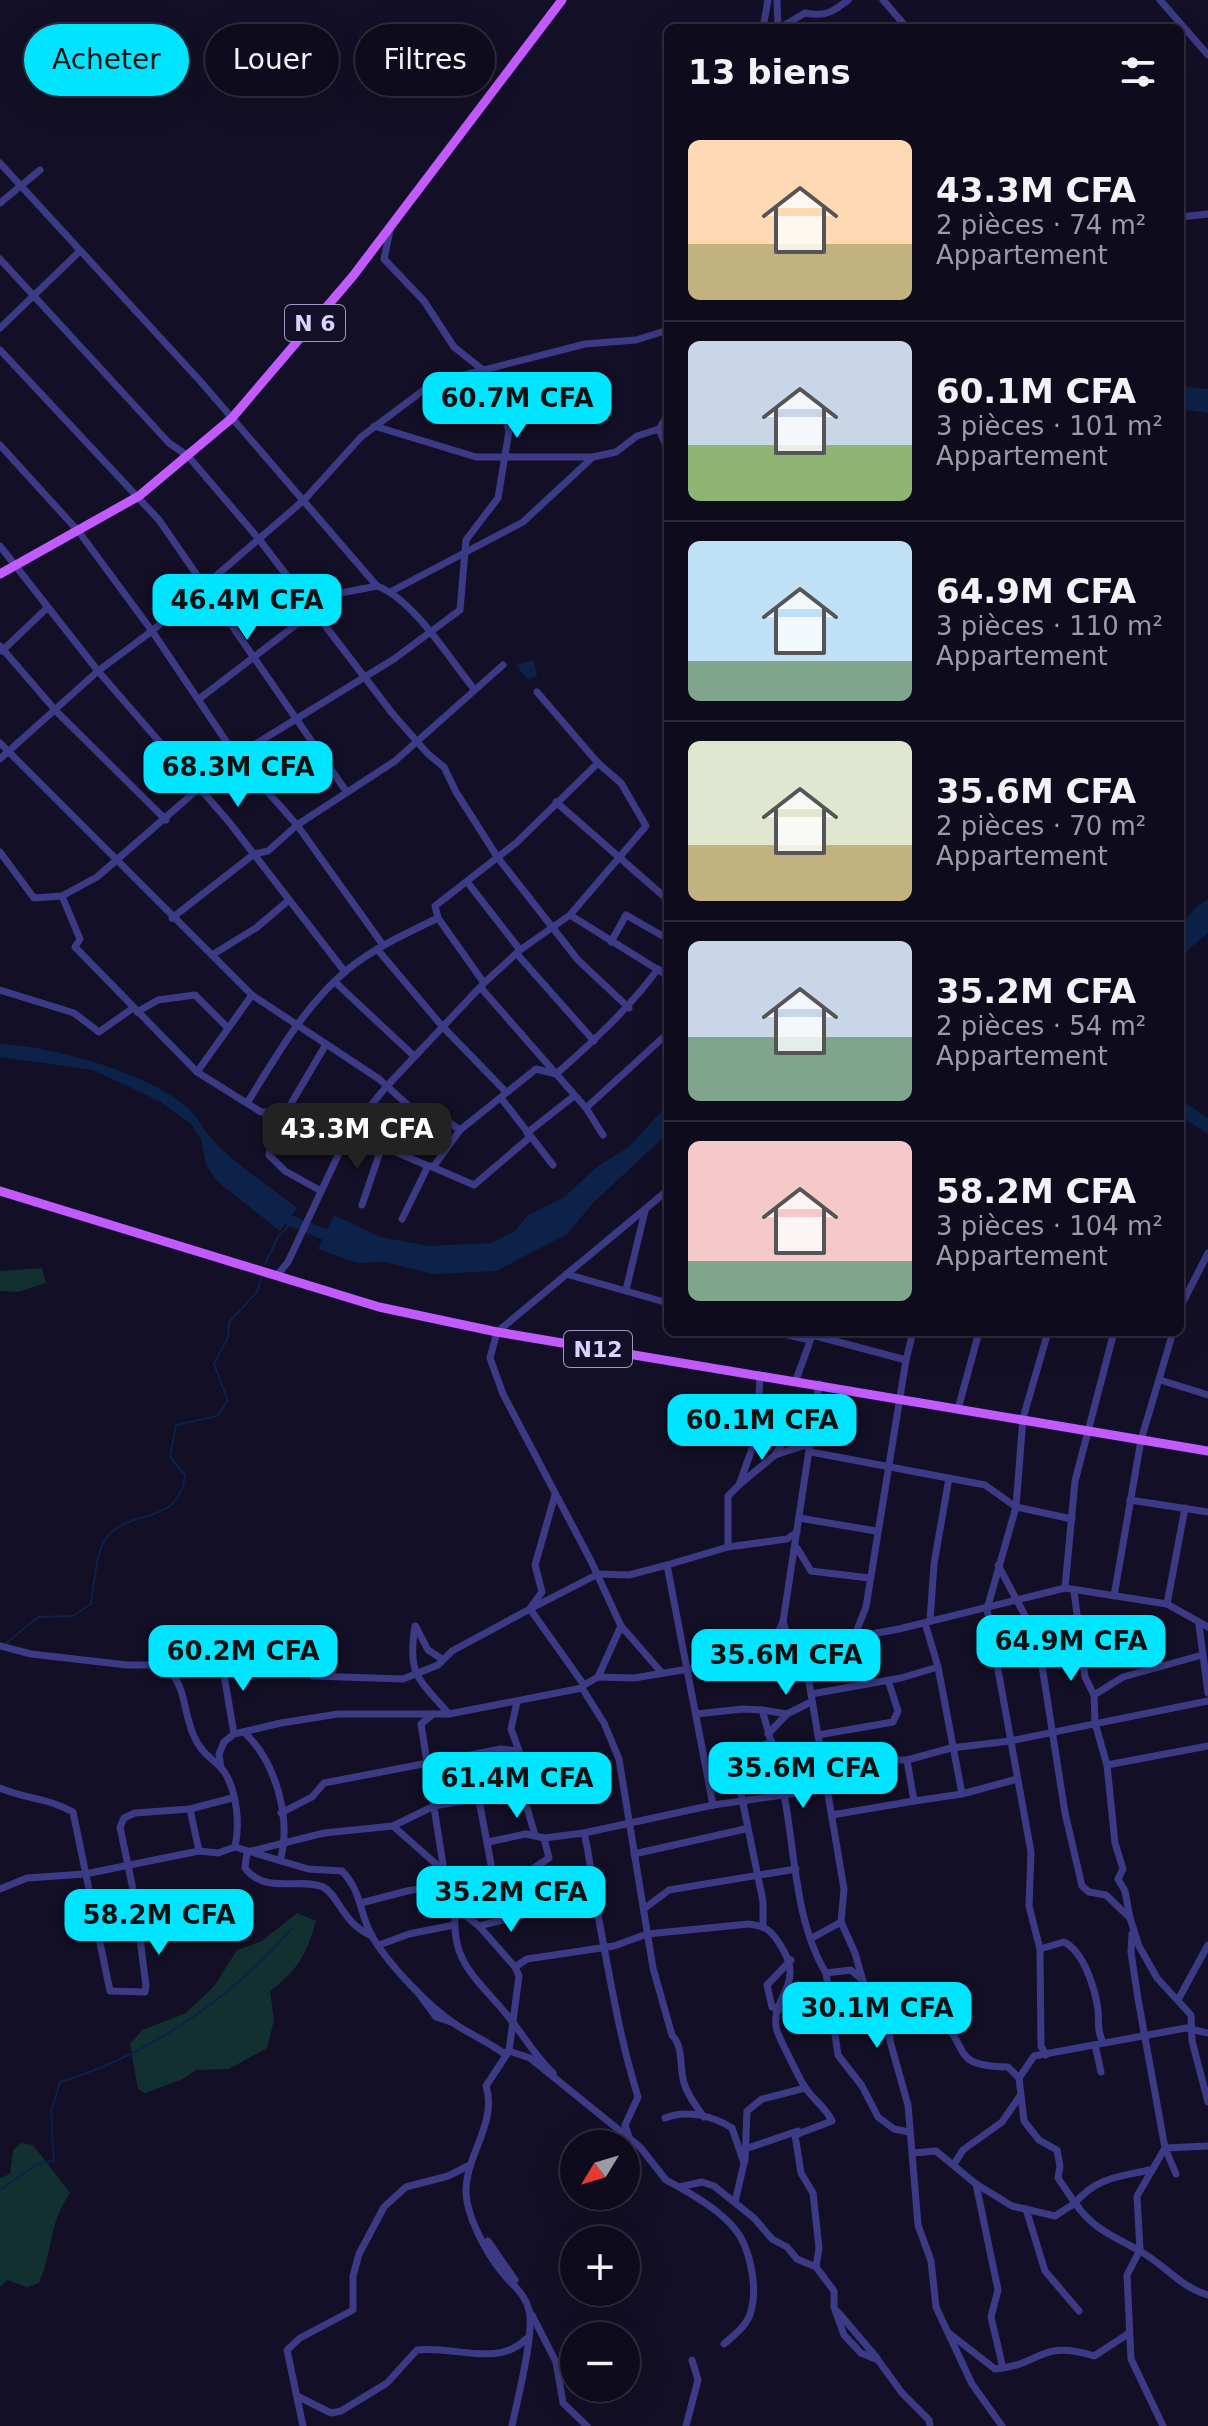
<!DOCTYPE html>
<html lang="fr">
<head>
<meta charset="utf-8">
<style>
  body { margin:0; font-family:"DejaVu Sans",sans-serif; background:#171425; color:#f1f3f6; height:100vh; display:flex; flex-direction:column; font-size:30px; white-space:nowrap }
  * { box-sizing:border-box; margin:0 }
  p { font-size:26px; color:#9b9ba3 }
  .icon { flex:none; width:44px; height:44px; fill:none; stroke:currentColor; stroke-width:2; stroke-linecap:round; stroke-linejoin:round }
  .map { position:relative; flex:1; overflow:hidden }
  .sheet { position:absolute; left:664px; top:24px; width:520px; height:1312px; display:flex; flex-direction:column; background:#0e0b1c; border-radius:12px; box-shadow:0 8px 32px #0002,0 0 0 2px #2e2b3b }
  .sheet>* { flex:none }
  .hud { position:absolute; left:24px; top:24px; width:520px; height:72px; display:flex; gap:16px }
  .needle { width:52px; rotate:232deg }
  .fabs { position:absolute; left:560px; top:2130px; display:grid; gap:16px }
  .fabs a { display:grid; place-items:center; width:80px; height:80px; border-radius:50%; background:#0e0b1c; box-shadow:0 8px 32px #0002,0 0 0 2px #2e2b3b; font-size:40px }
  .price { position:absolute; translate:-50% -68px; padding:0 18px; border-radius:16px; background:#00e5ff; color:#111; font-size:26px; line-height:52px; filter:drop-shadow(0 2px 4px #0008) }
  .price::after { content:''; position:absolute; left:50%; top:48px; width:24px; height:18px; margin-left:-12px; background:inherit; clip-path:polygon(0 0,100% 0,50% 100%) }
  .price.current { background:#222; color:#fff }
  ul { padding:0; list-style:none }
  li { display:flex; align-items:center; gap:24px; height:200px; padding:0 24px }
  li+li { border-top:2px solid #2e2b3b }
  li span { display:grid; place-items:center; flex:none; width:224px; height:160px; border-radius:12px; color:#555 }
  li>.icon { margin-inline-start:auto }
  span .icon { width:96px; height:96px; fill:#fffc; stroke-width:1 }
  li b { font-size:34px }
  h2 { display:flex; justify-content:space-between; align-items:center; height:96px; padding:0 24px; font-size:34px }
  .tag { padding:0 28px; border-radius:36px; background:#0e0b1c; box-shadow:0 8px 32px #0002,0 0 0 2px #2e2b3b; font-size:28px; line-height:72px }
  .tag.current { background:#00e5ff; color:#111 }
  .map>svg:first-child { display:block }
</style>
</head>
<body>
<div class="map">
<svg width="1208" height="2426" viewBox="0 0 1208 2426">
  <rect width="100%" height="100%" fill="#130f26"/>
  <!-- green -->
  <g fill="#12302f">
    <path d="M 42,1268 L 46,1283 L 18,1292 L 0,1291 L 0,1271 Z"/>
    <path d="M 297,1913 L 316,1921 C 306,1955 299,1969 270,1991 L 274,2020 L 267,2048 L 229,2069 L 196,2070 L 183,2079 L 145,2093 L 138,2089 L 130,2044 L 142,2030 L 186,2013 L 215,1985 L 237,1950 L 262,1941 Z"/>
    <path d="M 21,2143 L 33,2145 L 70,2193 C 48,2225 53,2251 39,2283 L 27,2287 L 7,2280 L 0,2287 L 0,2178 L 10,2174 L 13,2150 Z"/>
  </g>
  <!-- water -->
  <g fill="#0c2248">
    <path d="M 1180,386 L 1208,389 L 1208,413 L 1180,409 Z"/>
    <path d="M 534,660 L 537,676 L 528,680 L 516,665 Z"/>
    <path d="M 1208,899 L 1208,933 L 1190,948 L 1180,963 C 1180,930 1179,918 1208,899 Z"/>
    <path d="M 0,1044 C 52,1046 150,1073 189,1109 C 198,1117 203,1130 212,1139 C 235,1165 270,1186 297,1208 L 280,1231 L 218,1182 L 206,1165 L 201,1139 L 191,1124 L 159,1101 L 93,1070 L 0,1057 Z"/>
    <path d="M 1180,1100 L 1208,1118 L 1208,1134 L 1180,1116 Z"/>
    <path d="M 668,1104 L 668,1133 L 593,1203 L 567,1234 L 496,1271 L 433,1274 L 384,1262 L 357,1263 L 318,1249 L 334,1215 L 380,1237 L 429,1246 L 492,1243 L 515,1231 L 528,1215 L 564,1197 L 598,1166 L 629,1147 Z"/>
  </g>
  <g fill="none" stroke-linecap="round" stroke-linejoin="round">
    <!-- stream -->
    <g stroke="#0c2248" stroke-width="2">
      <path d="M 265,1264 L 278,1237 L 292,1222"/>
      <path d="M 4,1645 L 38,1617 L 73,1616 L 91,1604 C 94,1586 95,1564 101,1548 C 120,1502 178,1533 185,1475 L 170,1457 L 176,1425 L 217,1416 L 228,1401 L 214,1364 L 228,1337 L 229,1322 L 257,1292 L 262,1276"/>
      <path d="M 0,2190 L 36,2165 L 54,2160 L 51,2112 L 60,2082 C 147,2056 234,1997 292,1928"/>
    </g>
    <!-- river -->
    <path stroke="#0c2248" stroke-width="11" d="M 277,1215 L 338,1240"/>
    <!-- minor -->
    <g stroke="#3d3a85" stroke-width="7">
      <path d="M 777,0 L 778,28"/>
      <path d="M 883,0 L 907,28"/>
      <path d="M 1160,0 L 1208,55"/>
      <path d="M 763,28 L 768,0"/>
      <path d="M 780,28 L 805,13 C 825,17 833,12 848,0"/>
      <path d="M 0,163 L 201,382 L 377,586 C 413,599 448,657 474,689"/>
      <path d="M 0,203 L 40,170"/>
      <path d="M 1180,217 L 1208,214"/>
      <path d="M 0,259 L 169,443 L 188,456 L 258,538 L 392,713 L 428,754 L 444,767 L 456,792 L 498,858 L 578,960 L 629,1008"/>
      <path d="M 0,328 L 80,251"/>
      <path d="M 0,350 L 159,520 L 346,791"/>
      <path d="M 668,415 L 659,429 L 668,451"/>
      <path d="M 374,426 L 476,457 L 593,457 L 616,452 L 637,436 L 659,429"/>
      <path d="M 0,445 L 79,532 L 152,631 L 236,756 L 297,825 L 383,945"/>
      <path d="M 0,546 L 98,671 L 229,822 L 345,972"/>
      <path d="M 392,591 L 523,522 L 593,457"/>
      <path d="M 0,646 L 56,711 L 166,820"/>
      <path d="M 2,651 L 47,608"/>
      <path d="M 1180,687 L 1180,692"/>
      <path d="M 199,699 L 336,594 L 377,586"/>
      <path d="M 0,743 L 252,995 L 379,1079 L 409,1106 L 426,1107 L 460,1130"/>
      <path d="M 0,759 L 98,671 L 152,631 L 304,500 L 361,437 L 433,383 L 585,344 L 636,340 L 668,330"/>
      <path d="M 556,802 L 668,900"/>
      <path d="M 0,852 L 34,898 L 62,896 L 97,877 L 236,756 L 394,659 L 460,610 L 466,540 L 498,498 L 509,431 L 492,377 L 454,347 L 424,301 L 384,259 L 391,226"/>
      <path d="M 468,883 L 520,950"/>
      <path d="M 62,896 L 80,939 L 75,947 L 197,1072 L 261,1112 L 277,1112 L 291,1106 L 428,1166 L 402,1219"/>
      <path d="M 570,915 L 668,976"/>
      <path d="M 172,918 L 254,854 L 268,851 L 297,825 L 395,761 L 503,665"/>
      <path d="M 611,942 L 626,915 L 668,939"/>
      <path d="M 377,949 L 442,1026 L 506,1092"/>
      <path d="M 517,954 L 594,1041"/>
      <path d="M 212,955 L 256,928 L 289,900"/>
      <path d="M 336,983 L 414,1056"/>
      <path d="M 484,983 L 438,918 L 435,906 L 516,843 L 598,763"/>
      <path d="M 481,988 L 586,1108 L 603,1135"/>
      <path d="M 0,990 L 74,1013 L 99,1032 L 133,1008"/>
      <path d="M 137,1012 L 158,1000 L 195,995 L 227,1027"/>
      <path d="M 197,1072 L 252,995"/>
      <path d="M 501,1098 L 553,1165"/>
      <path d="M 247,1103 C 276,1057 304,1006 347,970 C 374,948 407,933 438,918"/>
      <path d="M 586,1108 L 668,1033"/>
      <path d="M 527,1133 L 574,1096"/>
      <path d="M 430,1166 L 474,1185 L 529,1138"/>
      <path d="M 434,1166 L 460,1130 L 536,1069 L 556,1074 C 594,1041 628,1009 658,969"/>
      <path d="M 1180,1180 L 1182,1177"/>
      <path d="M 321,1191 L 285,1171 L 269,1155 L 273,1134 L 325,1046"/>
      <path d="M 362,1205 L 382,1146"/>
      <path d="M 278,1274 L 288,1262 L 349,1132 L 386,1087 L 484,983 L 520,950 L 570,915 L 646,826 L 621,783 L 598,763 L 537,692"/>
      <path d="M 566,1274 L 668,1303"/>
      <path d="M 626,1290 L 645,1211"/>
      <path d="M 1180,1308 L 1208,1253"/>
      <path d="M 775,1332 L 810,1340"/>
      <path d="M 812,1335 L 906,1360"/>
      <path d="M 796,1380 L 813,1333"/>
      <path d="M 1160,1380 L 1208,1395"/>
      <path d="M 760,1399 L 793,1425 L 811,1452 L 985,1485 L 1016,1507 L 1072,1519"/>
      <path d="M 958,1409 L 979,1332"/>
      <path d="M 775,1455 L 793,1425 L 814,1408"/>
      <path d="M 740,1484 L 775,1455 L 806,1445"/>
      <path d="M 1130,1500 L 1208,1512"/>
      <path d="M 799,1518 L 876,1531"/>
      <path d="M 728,1547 L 728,1496 L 739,1485 L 757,1435 L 760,1375"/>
      <path d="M 797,1548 L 811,1571 L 869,1578"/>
      <path d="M 998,1565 L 1038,1640 L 1065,1813 L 1082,1886 L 1089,1892 L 1106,1895 L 1130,1918 L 1139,1946 L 1157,1978 L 1191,2015 L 1192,2041 L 1208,2102"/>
      <path d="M 1065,1588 L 1075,1481 L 1114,1332"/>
      <path d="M 1074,1591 L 1085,1677 L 1094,1695 L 1095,1723 L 1107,1765 L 1115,1843 L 1123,1869 L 1118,1879 L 1125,1891 L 1130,1918"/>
      <path d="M 1114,1596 L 1141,1440 L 1173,1332"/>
      <path d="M 1167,1604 L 1185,1508"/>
      <path d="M 531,1607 L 542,1592 L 535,1565 L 555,1495"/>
      <path d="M 530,1609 L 598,1574 L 629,1575 L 667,1565"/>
      <path d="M 930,1621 L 934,1564 L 949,1478"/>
      <path d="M 783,1622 C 789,1643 803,1655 808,1676 L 844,1889 L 841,1922 L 855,1953 L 863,1981 L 873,1997 L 888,2015 L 909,2025 L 940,2021 C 972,2047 948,2066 1008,2067 L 1019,2078 L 1034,2056 L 1186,2028 L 1208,2033"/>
      <path d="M 925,1623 L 938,1667 L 962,1794"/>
      <path d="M 1199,1625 L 1208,1693"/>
      <path d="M 415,1626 C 407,1676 419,1679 449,1714"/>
      <path d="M 416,1627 L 428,1650 L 442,1659"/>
      <path d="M 856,1632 L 866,1607 L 906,1360 L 913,1332"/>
      <path d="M 0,1646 L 31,1654 L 127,1665 L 166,1665 C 187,1690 182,1706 193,1734 C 203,1758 215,1758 225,1773 C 237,1793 240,1824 235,1847"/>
      <path d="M 221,1657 L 234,1734"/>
      <path d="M 766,1657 L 783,1622 L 819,1384"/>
      <path d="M 662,1673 L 621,1626 L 591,1561 L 503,1394 L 490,1358 L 497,1332 L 668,1190"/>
      <path d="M 313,1676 L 403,1679 L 438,1665 L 452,1651 L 530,1609 L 584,1685 L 582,1688 L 604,1723 L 619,1759 L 653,1968 L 672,2035 C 684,2048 679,2066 684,2083 C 688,2096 696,2106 704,2117"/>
      <path d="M 598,1677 L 621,1626"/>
      <path d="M 584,1685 L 598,1677 L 634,1678 L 798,1651 L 856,1632 L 866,1635 L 899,1629 L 1065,1588 L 1167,1604 L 1208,1627"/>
      <path d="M 811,1694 L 901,1678 L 938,1667"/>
      <path d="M 1094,1695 L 1123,1677 L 1202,1655"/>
      <path d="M 517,1702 L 511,1729 L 529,1778 L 522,1791 L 535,1835"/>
      <path d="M 762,1710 L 787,1714 L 811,1702"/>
      <path d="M 433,1714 L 421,1724 L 444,1871 L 456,1908 L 479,1926 L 515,1967 L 519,1976 L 509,2051 L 486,2086 C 498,2123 465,2155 466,2193 C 467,2217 486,2252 501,2271 C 512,2286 524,2291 529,2310 C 535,2332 517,2401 512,2426"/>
      <path d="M 696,1714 L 743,1709 L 762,1710 C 771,1740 780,1770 785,1800 C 795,1855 796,1924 826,1973 L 851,1970 L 861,1979"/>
      <path d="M 244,1732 C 276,1762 292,1819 280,1861"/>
      <path d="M 768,1734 L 787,1714"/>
      <path d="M 818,1735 L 893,1722 L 898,1711 L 888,1680"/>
      <path d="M 1107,1765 L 1208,1746"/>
      <path d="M 221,1768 L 219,1754 L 224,1742 L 234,1734 L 281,1723 L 338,1714 L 449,1714 L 582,1688"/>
      <path d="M 825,1773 L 889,1760 L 907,1760 L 951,1748 L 1010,1741 L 1208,1701"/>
      <path d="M 0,1788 C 24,1799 49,1798 73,1812 L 110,1991 L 145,1992 L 146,1986 L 135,1899 L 120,1827 L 124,1818 L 135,1813 L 190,1809 L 199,1851"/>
      <path d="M 479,1800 L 493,1875"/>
      <path d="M 914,1801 L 962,1794 L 1017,1779"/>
      <path d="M 713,1805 L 667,1565 L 728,1547 L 787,1539 L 797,1532"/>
      <path d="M 190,1809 L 232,1798"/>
      <path d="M 281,1813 L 312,1797 L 324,1783 L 501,1749 L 518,1751"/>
      <path d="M 832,1815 L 914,1801 L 907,1760"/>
      <path d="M 393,1826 L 444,1871 L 467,1879"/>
      <path d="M 584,1833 C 590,1855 591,1877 595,1899 C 608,1966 618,2033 638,2097 L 625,2125 L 629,2137"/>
      <path d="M 488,1842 L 526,1834 L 544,1838 L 584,1833 L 713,1805 L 826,1789"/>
      <path d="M 634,1854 L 745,1829"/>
      <path d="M 0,1889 L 27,1878 L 85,1874 L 199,1851 L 218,1853 L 235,1847 L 308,1869 L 342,1871 C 363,1893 359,1915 373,1938 C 390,1966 428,2006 455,2024 C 471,2035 487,2041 503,2053 L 509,2051 L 530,2058 L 640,2147 L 666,2180 L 679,2187 L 702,2182 L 714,2186 L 754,2218 L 772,2239 L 787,2247 L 797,2259 L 816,2267 L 834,2291 L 834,2307 L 844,2335 L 861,2353 L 878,2360 L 902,2393 L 929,2420 L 930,2426"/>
      <path d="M 361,1903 L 407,1891 L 531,1870 L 549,1858 L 544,1838"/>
      <path d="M 456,1908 C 448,1964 481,1981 511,2020 C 525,2038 536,2057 553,2073"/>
      <path d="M 645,1908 L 669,1890 L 796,1869"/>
      <path d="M 479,1926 L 535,1912"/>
      <path d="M 763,1926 L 763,1901 L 733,1755 L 772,1742"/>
      <path d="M 98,1927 L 139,1929"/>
      <path d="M 1132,1934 L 1131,1952 L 1138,1999 L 1165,2148 L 1137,2196 L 1140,2250 L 1127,2275 L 1131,2359 L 1163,2426"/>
      <path d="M 372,1936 C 342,1923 338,1894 323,1887 C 300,1877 265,1895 245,1868 L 247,1852 L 324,1833 L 393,1826 L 434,1806 L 522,1791"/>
      <path d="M 812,1938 L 841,1922"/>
      <path d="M 379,1945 L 409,1934 L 454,1925"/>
      <path d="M 1040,1949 L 1064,1942 C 1084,1952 1095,1988 1098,2010 C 1099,2021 1097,2033 1103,2042"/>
      <path d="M 515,1967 L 527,1959 L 614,1946 L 647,1934 L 749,1924 C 765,1926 771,1930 779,1943 C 809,1986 768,1996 777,2031 C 779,2037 801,2082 805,2087 C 813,2100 825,2106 832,2121 L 795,2135 L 801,2173 L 813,2193 L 819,2248 L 816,2267"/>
      <path d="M 826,1973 L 838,2055 L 862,2086 L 878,2117 L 894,2129 L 909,2132"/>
      <path d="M 416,1990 L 436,2017 L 451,2022"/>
      <path d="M 1179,1998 L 1208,1945"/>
      <path d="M 779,2010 L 772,2007 L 767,1985 L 791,1960"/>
      <path d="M 888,2015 L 890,2041 L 908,2105 L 918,2225 L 931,2261 L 936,2307 L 972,2384 L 1002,2426"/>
      <path d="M 1095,2045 L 1101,2072"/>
      <path d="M 1046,2055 L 1041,2046 L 1040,1949 L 1029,1906 L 1031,1852 L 987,1609 L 1016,1507 L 1023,1418 L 1048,1332"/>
      <path d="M 665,2118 C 686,2109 713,2116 732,2128 L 744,2163 L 735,2202"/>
      <path d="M 745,2149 L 798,2131"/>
      <path d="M 913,2153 L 936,2151 L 976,2184 L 1012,2206 L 1055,2216 L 1075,2203 L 1058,2178 L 1060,2166 L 1057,2150 L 1039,2140 L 1024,2121 L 1019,2078"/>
      <path d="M 745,2161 L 747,2111 L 762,2099 L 805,2088"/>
      <path d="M 954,2164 L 963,2150 L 1002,2122 L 1020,2096"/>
      <path d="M 1149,2170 C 1119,2177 1097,2177 1075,2203 C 1093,2229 1113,2236 1140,2251 C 1165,2265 1180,2287 1208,2295"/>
      <path d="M 1176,2174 L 1165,2148 L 1208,2146"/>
      <path d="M 976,2184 L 998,2290 L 991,2317 L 1003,2368"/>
      <path d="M 679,2187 C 698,2198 720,2211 734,2228 C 750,2246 758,2287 751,2311 C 748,2325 734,2335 724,2344"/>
      <path d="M 1026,2209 L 1045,2271 L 1079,2311"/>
      <path d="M 488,2241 L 515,2280"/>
      <path d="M 838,2312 L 877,2358"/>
      <path d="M 532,2315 L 556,2362 L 563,2403 L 587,2426"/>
      <path d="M 950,2334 L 995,2369 C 1042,2365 1039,2339 1094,2356 L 1128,2334"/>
      <path d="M 297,2396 L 331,2413 L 341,2411 L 387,2383 L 417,2350 C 453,2345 498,2368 526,2339"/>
      <path d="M 303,2426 L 287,2350 L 300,2338 L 353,2310 L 353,2276 L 359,2254 L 384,2207 L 406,2187 L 448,2176 L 470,2165"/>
      <path d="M 686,2426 L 698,2380 L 692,2360"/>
    </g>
    <!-- major -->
    <g stroke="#c25bff" stroke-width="9">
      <path d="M 0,574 L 139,496 L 232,418 L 353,276 L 562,0"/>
      <path d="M 0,1191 L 379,1307 L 497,1332 L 1208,1451"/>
    </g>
  </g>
  <g text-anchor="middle" stroke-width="8" stroke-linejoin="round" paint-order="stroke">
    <!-- shield labels -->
    <g fill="#130f26" stroke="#9e99be" stroke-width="2">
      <rect x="285" y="305" width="60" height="36" rx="6"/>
      <rect x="564" y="1331" width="68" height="36" rx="6"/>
    </g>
    <g font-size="22" font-weight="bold" fill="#d9d4ff">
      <text x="315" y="331">N 6</text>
      <text x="598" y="1357">N12</text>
    </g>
  </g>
</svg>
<div class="fabs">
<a><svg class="needle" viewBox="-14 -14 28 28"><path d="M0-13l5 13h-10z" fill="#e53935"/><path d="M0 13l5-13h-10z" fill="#9b9ba3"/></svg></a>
<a>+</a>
<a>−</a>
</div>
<b class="price" style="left:517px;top:440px">60.7M CFA</b>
<b class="price" style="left:247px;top:642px">46.4M CFA</b>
<b class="price" style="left:238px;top:809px">68.3M CFA</b>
<b class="price current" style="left:357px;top:1171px">43.3M CFA</b>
<b class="price" style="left:762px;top:1462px">60.1M CFA</b>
<b class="price" style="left:1071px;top:1683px">64.9M CFA</b>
<b class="price" style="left:243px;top:1693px">60.2M CFA</b>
<b class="price" style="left:786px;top:1697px">35.6M CFA</b>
<b class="price" style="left:803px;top:1810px">35.6M CFA</b>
<b class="price" style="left:517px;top:1820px">61.4M CFA</b>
<b class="price" style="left:511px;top:1934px">35.2M CFA</b>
<b class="price" style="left:159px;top:1957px">58.2M CFA</b>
<b class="price" style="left:877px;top:2050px">30.1M CFA</b>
<div class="hud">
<a class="tag current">Acheter</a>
<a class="tag">Louer</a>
<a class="tag">Filtres</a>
</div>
<section class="sheet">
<h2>13 biens<svg class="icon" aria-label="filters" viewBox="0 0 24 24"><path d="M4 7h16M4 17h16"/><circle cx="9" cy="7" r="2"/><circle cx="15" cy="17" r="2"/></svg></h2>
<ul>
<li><span style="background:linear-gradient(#ffd9b3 65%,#c2b280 0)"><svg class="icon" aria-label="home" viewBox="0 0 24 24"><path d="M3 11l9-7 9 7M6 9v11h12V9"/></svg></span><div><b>43.3M CFA</b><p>2 pièces · 74 m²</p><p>Appartement</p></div></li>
<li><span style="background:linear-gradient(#c9d6e8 65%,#8fb573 0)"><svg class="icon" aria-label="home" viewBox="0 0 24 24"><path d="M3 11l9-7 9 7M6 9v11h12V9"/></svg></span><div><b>60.1M CFA</b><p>3 pièces · 101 m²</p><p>Appartement</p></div></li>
<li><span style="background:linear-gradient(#bfe0f5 75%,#7fa58c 0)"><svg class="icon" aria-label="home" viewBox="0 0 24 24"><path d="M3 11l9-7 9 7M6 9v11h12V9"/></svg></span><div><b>64.9M CFA</b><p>3 pièces · 110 m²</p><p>Appartement</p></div></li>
<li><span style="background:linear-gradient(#dfe7d0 65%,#c2b280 0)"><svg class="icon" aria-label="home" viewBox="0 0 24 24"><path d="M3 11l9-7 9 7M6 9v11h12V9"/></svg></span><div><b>35.6M CFA</b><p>2 pièces · 70 m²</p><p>Appartement</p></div></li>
<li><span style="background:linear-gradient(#c9d6e8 60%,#7fa58c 0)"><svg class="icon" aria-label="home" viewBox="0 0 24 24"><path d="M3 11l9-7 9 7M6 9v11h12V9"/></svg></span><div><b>35.2M CFA</b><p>2 pièces · 54 m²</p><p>Appartement</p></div></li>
<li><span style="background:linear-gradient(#f6c9c9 75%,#7fa58c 0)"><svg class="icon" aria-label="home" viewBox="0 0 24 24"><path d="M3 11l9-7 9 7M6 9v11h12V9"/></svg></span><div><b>58.2M CFA</b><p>3 pièces · 104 m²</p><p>Appartement</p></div></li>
</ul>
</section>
</div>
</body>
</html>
